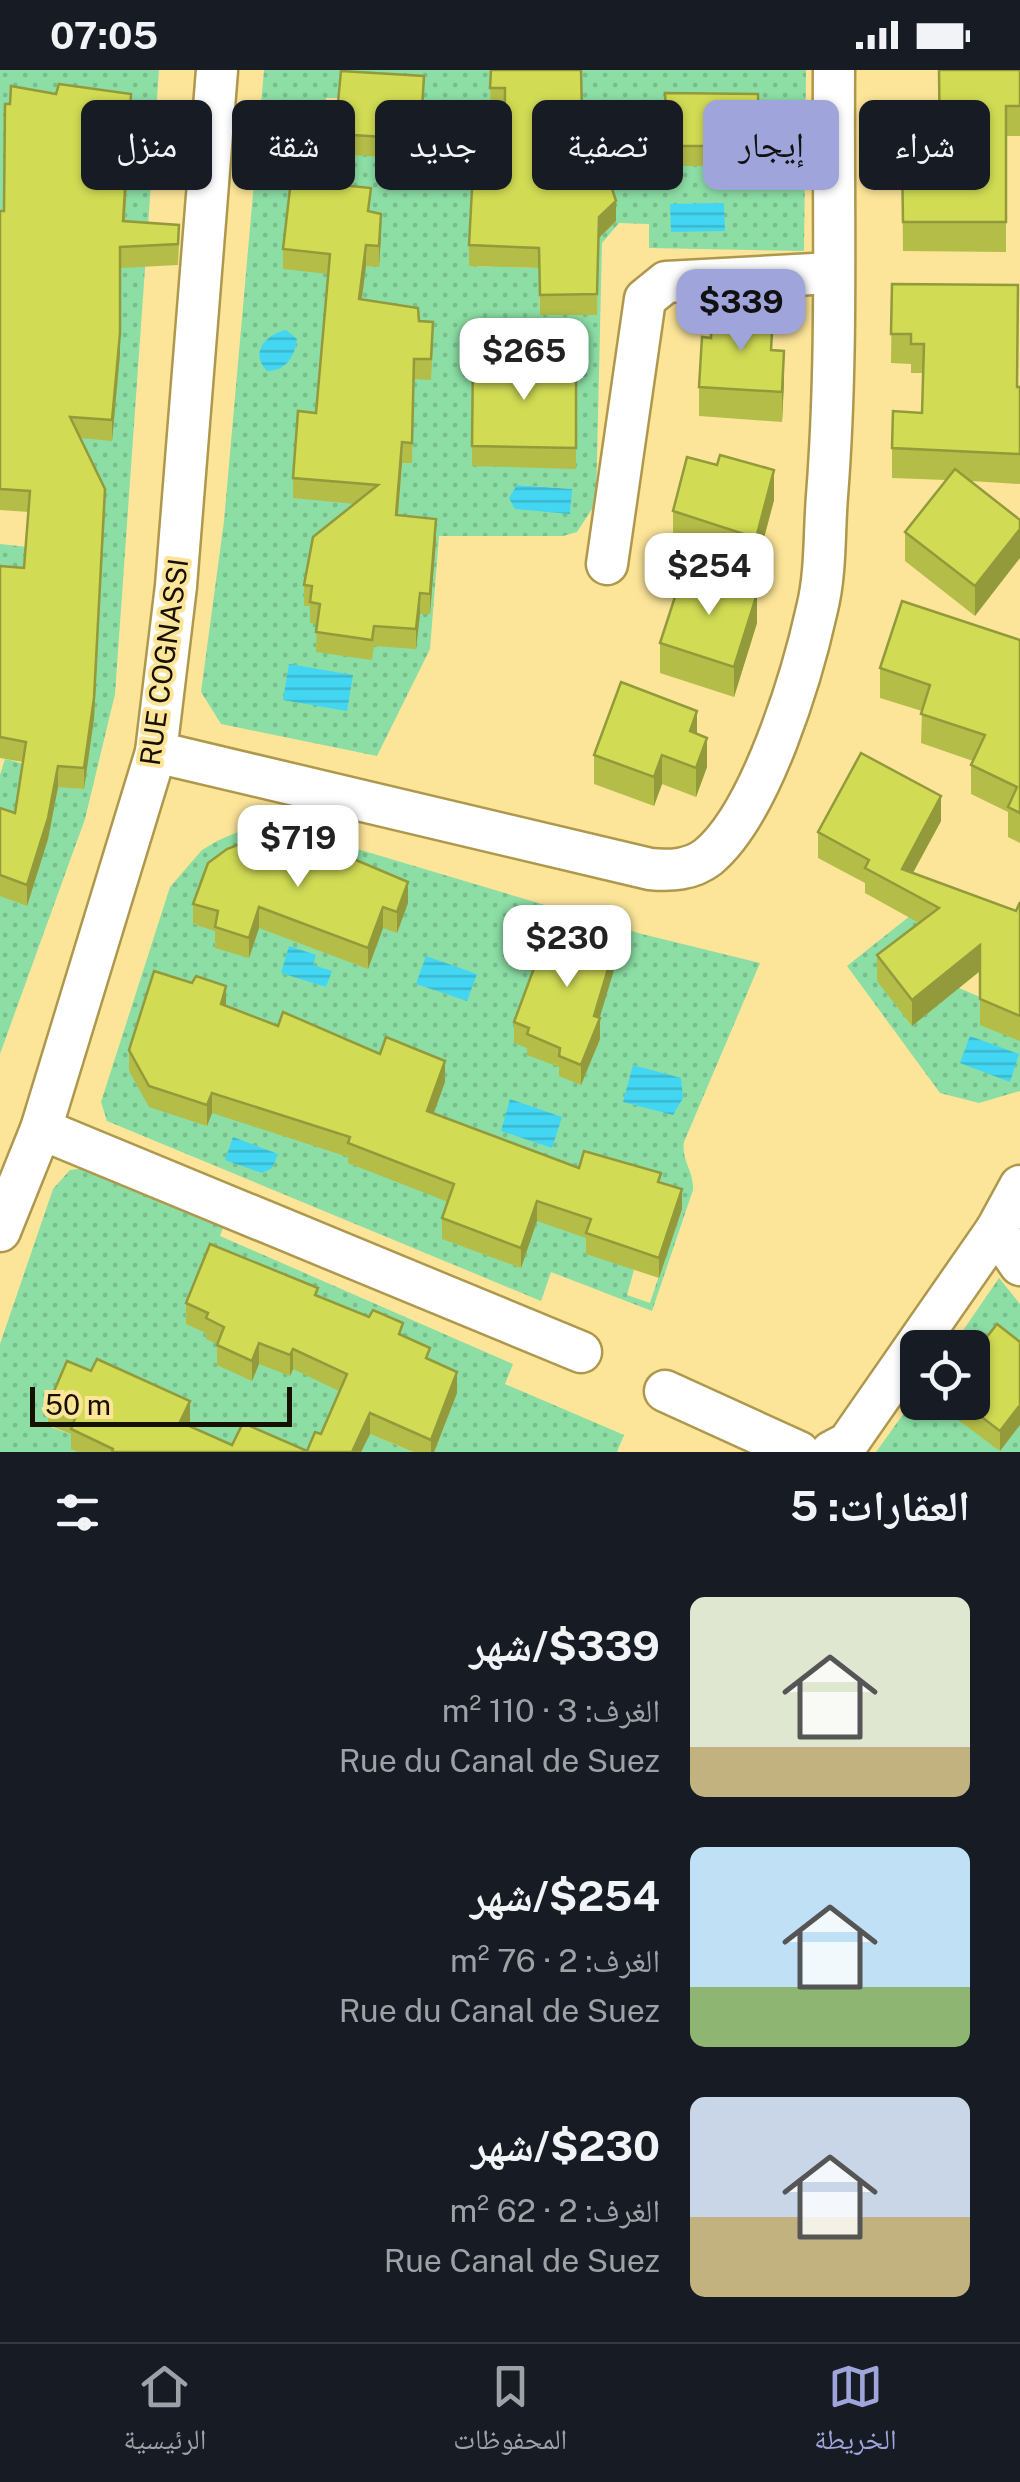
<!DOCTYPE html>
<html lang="ar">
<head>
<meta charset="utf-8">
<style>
  body { margin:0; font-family:"Public Sans","Noto Naskh Arabic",sans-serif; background:#20242c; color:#f1f3f6; direction:rtl; height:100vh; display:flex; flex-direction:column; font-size:38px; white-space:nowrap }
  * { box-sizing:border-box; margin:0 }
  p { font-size:32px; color:#9ea1a6 }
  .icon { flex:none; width:55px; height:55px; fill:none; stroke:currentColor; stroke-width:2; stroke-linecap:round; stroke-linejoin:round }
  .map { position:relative; height:1382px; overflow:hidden; direction:ltr }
  .side { display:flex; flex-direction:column; background:#171b24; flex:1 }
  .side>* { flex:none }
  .hud { position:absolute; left:30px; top:30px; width:960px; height:90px; direction:rtl; display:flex; gap:20px }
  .fabs { position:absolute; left:900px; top:1260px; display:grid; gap:20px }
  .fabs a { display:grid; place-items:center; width:90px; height:90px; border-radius:15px; background:#171b24; box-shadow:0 2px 8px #0004; font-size:50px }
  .scale { position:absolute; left:30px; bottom:25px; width:262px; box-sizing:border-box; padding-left:10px; border:5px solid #161000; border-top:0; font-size:28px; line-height:35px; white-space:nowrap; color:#161000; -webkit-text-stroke:8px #fce599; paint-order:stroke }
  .price { position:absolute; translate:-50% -85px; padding:0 22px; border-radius:20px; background:#fff; color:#222; font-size:32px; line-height:65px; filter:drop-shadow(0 2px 5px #0008) }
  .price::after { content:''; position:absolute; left:50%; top:60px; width:30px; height:22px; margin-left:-15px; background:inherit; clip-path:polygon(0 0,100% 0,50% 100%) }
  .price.current { background:#9fa4da; color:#111 }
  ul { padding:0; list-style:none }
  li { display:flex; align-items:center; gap:30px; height:250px; padding:0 50px }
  li span { display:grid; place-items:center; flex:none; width:280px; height:200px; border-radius:15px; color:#555 }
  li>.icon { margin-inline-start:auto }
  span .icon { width:120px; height:120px; fill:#fffc; stroke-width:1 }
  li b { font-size:42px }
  h2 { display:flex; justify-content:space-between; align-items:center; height:120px; padding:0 50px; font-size:42px }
  .tag { padding:0 35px; border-radius:15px; background:#171b24; box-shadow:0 2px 8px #0004; font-size:35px; line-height:90px }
  .tag.current { background:#9fa4da; color:#111 }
  .status { display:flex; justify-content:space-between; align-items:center; height:70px; padding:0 50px; background:#171b24; direction:ltr }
  .status svg { height:28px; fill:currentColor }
  .tabs { display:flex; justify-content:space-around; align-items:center; height:140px; border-top:2px solid #363941; background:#171b24; font-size:28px; color:#9ea1a6 }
  .tabs a { display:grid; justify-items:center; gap:5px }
  .tabs .current { color:#9fa4da }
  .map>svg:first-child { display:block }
</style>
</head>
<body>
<div class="status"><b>07:05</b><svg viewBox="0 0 49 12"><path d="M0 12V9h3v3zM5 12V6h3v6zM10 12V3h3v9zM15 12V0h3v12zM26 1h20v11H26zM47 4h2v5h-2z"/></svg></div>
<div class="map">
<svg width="1020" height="1382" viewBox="0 0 1020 1382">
  <defs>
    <pattern id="grass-dots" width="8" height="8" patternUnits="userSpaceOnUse" patternTransform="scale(2.5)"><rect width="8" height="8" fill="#8cdea5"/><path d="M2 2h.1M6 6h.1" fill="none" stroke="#78bd8c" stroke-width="1.8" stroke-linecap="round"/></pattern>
    <pattern id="water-rules" width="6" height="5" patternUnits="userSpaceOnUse" patternTransform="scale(2.5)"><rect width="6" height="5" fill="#43d6f2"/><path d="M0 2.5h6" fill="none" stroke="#3ab7ce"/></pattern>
  </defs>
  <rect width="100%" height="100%" fill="#fce599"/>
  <!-- grass -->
  <g fill="url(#grass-dots)" fill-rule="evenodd">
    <path d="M 0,0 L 159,0 L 115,624 L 85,749 L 0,984 L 0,705 L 5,689 C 39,695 47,716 83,719 L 94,650 L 0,516 L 0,474 L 101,485 L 105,440 L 91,412 L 8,406 L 118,242 L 120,198 L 0,161 Z"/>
    <path d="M 264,0 L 506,0 L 505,39 L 537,63 L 581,64 L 548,0 L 806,0 L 804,181 L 649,178 L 649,154 L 619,153 L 602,173 L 596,433 L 577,462 L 563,466 L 439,466 L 430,579 L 377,686 L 221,654 L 201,622 L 224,451 ZM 423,27 L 422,60 L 436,60 L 436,94 L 421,94 L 420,84 L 323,53 L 326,28 ZM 294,112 L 347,116 L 347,136 L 378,196 L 366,196 L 364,207 ZM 614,153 L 599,168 L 597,244 L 540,245 L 539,198 L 469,196 ZM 326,253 L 431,309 L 414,309 L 413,321 ZM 299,362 L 412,393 L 402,393 L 398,437 ZM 517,415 L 571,419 L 570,443 L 515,438 Z"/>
    <path d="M 280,756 L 642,864 L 760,893 L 684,1072 C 681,1090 694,1101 693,1120 L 652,1241 L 551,1202 L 541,1231 L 107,1051 L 101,1032 L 170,817 L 202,780 L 217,771 L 247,758 ZM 681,1139 L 650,1233 L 627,1225 L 634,1200 L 591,1170 Z"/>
    <path d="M 930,830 L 1020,864 L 959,918 L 980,927 L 1020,971 L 1020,1021 L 979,1033 L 940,1023 L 847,896 Z"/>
    <path d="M 85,1098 L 224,1155 L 220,1166 L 513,1294 L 505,1314 L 624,1365 L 617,1382 L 434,1382 L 347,1325 L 363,1361 L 413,1382 L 176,1382 L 189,1351 L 48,1356 L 76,1366 L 72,1379 L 77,1382 L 0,1382 L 0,1274 L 53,1119 L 70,1100 Z"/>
    <path d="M 999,1208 L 1020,1234 L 1020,1293 L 973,1307 L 972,1278 L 951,1278 Z"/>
    <path d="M 917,1325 L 918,1332 L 927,1333 L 916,1347 L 935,1343 L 944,1333 L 953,1333 L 1020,1355 L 1020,1382 L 876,1382 Z"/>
  </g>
  <!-- water -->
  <g fill="url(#water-rules)">
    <path d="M 287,30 L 310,31 L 309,75 L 285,74 Z"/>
    <path d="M 724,133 L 725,161 L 671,162 L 670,134 Z"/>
    <path d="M 540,253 L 583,253 L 584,276 L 540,275 L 533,265 Z"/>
    <path d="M 286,260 L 297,269 C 295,286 286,301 267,301 C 249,283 266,264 286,260 Z"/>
    <path d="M 517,415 L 572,419 L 570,444 L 515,439 L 509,428 Z"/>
    <path d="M 289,594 L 353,605 L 347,641 L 283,630 Z"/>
    <path d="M 289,876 L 316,885 L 313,895 L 332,901 L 326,917 L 281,903 Z"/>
    <path d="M 426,886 L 477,904 L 467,931 L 416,914 Z"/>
    <path d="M 970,966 L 1019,984 L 1010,1012 L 960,993 Z"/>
    <path d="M 633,995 L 681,1008 L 683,1028 L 673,1045 L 623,1032 Z"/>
    <path d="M 510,1029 L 562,1047 L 552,1078 L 501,1061 Z"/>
    <path d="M 233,1067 L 278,1084 L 272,1098 L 262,1103 L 225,1090 Z"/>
  </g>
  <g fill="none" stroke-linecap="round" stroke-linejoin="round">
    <!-- minor casing -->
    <g stroke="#ae984d" stroke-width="45">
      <g id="minor">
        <path d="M 607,494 L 645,229 L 666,212 L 832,203"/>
        <path d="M 156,682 L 650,799 C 671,801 691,800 708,787 C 761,743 802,607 817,539 C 826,503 824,463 827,426 C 838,285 833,142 834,0"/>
        <path d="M 41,1059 L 581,1282"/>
        <path d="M 996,1160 L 1020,1195"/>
        <path d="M 0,1161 L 41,1059 L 156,682 L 176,516 L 217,0"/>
        <path d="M 665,1321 L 799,1382"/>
        <path d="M 831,1382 L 848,1373 L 996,1160 L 1020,1116"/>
      </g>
    </g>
    <!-- minor -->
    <use href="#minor" stroke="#fff" stroke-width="40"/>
  </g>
  <!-- wall -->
  <g fill="#b4bd48">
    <path d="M 491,0 L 581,0 L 582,64 L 537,63 L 537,103 L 616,151 L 599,168 L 597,245 L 540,245 L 539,198 L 469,196 L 469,175 L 504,102 L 505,39 L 490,38 Z"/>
    <path d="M 1020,0 L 1020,66 L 1006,66 L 1006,182 L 903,181 L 902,86 L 940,86 Z"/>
    <path d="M 665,23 L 758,24 L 759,96 L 668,96 Z"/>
    <path d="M 423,39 L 436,39 L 436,90 L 335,84 L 335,64 Z"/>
    <path d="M 131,45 L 125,151 L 179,175 L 178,195 L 120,198 L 120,284 L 112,371 L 80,368 L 105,440 L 94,649 L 84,719 L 58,717 L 48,769 L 27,836 L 0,826 L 0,738 L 15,743 L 23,692 L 0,688 L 0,496 L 24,498 L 29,442 L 0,440 L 0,141 L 4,141 Z"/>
    <path d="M 370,142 L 381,164 L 379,197 L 366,196 L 362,229 L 419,251 L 433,273 L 431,310 L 414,309 L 412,393 L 402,393 L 398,445 L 436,470 L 430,544 L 420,544 L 416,579 L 374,576 L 372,590 L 316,582 L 317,554 L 310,553 L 310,536 L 304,536 L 304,515 L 355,434 L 293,428 L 293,408 L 316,343 L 328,204 L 283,199 L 283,179 Z"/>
    <path d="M 892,214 L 1017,317 L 1020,317 L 1020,414 L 971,411 L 1020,450 L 975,546 L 905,491 L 905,462 L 946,410 L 892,408 L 892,378 L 922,343 L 923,303 L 911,303 L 911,294 L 891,293 Z"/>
    <path d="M 772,280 L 784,311 L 782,352 L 699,346 L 699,317 Z"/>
    <path d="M 576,290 L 576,399 L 472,396 L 472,376 Z"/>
    <path d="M 774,430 L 756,498 L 673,470 L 673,441 Z"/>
    <path d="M 757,553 L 734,627 L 660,603 L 660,573 Z"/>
    <path d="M 1020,570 L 1020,773 L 1008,767 L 1008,742 L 971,724 L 971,695 L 973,691 L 921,673 L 922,641 L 880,628 L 880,598 Z"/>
    <path d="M 697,664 L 707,697 L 696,727 L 662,714 L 654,736 L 594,714 L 594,685 Z"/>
    <path d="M 941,751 L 913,803 L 1016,841 L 1020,832 L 1020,971 L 980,955 L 980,901 L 912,956 L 877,911 L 877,885 L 919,853 L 865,823 L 865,813 L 818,788 L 818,762 Z"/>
    <path d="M 408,833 L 397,863 L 383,858 L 368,899 L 259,858 L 249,888 L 215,878 L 215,861 L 193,854 L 193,834 Z"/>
    <path d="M 587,862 L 616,893 L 599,948 L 600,969 L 581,1015 L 559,1006 L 559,997 L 527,985 L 527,978 L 514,973 L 514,952 Z"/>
    <path d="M 226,936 L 278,956 L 445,1012 L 433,1044 L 579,1098 L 661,1112 L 682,1139 L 659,1208 L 586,1184 L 586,1168 L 537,1151 L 521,1198 L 442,1169 L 442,1148 L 448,1132 L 348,1093 L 348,1087 L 212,1043 L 207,1056 L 149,1037 L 129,1001 L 129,980 Z"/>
    <path d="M 318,1226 L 403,1266 L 430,1290 L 457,1323 L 434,1382 L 413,1382 L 370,1364 L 361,1382 L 77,1382 L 71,1379 L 71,1364 L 48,1355 L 48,1335 L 190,1351 L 188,1355 L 232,1375 L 307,1381 L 321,1364 L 339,1321 L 293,1299 L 290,1306 L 259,1294 L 252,1311 L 217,1295 L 217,1274 L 206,1269 L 206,1263 L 186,1254 L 186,1233 Z"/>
    <path d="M 1020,1272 L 1000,1381 L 946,1341 L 946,1332 L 972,1332 Z"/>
  </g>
  <!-- shaded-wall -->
  <g fill="#929a3b">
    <path d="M 131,24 L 131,45 L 123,171 L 123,151 Z"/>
    <path d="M 616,131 L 616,151 L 599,168 L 597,245 L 599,147 Z"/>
    <path d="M 381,144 L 381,164 L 379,197 L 379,176 Z"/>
    <path d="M 366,175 L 366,196 L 359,249 L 359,229 Z"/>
    <path d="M 120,263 L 120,284 L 112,371 L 112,350 Z"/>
    <path d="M 784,281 L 784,311 L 782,352 L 782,322 Z"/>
    <path d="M 402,372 L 402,393 L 396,466 L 396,445 Z"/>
    <path d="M 774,400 L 774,430 L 756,498 L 756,468 Z"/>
    <path d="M 105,419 L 94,649 L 84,719 L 84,698 Z"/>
    <path d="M 436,449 L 436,470 L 430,544 L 430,524 Z"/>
    <path d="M 1020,459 L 1020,488 L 975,546 L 975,516 Z"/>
    <path d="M 420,523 L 420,544 L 416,579 L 416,559 Z"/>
    <path d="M 757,524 L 757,553 L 734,627 L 734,597 Z"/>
    <path d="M 697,641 L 697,670 L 690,661 Z"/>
    <path d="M 707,668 L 707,697 L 696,727 L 696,698 Z"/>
    <path d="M 662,685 L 662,714 L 654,736 L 654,707 Z"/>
    <path d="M 58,696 L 58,717 L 48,769 L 27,836 L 27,815 Z"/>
    <path d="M 941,726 L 941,751 L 904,819 L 902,799 Z"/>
    <path d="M 408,812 L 408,833 L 397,863 L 397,842 Z"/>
    <path d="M 259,837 L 259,858 L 249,888 L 249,868 Z"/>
    <path d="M 383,837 L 383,858 L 368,899 L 368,878 Z"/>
    <path d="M 616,872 L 616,893 L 599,950 L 600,948 L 600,969 L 581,1015 L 581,995 Z"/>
    <path d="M 980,875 L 980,901 L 912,956 L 912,930 Z"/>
    <path d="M 226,916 L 226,937 L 221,934 Z"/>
    <path d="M 445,991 L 445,1012 L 427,1062 L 427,1041 Z"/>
    <path d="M 212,1023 L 212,1043 L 207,1056 L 207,1035 Z"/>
    <path d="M 682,1119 L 682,1139 L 659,1208 L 659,1188 Z"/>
    <path d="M 537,1131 L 537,1151 L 521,1198 L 521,1178 Z"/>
    <path d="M 259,1273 L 259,1294 L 252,1311 L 252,1291 Z"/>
    <path d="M 293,1279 L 293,1299 L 290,1306 L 290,1285 Z"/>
    <path d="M 457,1302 L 457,1323 L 434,1382 L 431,1382 L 431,1370 Z"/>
    <path d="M 190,1331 L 190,1351 L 180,1373 L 180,1352 Z"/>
    <path d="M 1020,1335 L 1020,1355 L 1000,1381 L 1000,1361 Z"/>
    <path d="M 370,1343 L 370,1364 L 361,1382 L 352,1382 Z"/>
  </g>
  <!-- building -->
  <g fill="#d1dc54" stroke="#929a3b" stroke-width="2.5">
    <path d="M 491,0 L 581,0 L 582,43 L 537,43 L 537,103 L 608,106 L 616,131 L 599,147 L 597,224 L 540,225 L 539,178 L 469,175 L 473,100 L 504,102 L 505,18 L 490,18 Z"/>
    <path d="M 939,0 L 1020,0 L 1020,36 L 1006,36 L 1006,152 L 903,152 L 902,86 L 940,86 Z"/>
    <path d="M 341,1 L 424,6 L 422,39 L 436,39 L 436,70 L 335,64 Z"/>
    <path d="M 59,14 L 131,24 L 123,151 L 179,155 L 178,174 L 120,177 L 120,263 L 112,350 L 70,347 L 105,419 L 94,628 L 84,698 L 58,696 L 48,748 L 27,815 L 0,805 L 0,738 L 15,743 L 26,672 L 0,667 L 0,496 L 24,498 L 30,421 L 0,419 L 0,141 L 4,141 L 5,34 L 10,34 L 11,16 L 56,24 Z"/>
    <path d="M 665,23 L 758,24 L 759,76 L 668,76 Z"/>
    <path d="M 291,110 L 371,118 L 368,141 L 381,144 L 379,176 L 366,175 L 359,229 L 418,238 L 419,251 L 433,252 L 431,289 L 414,289 L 412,373 L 402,372 L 396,445 L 436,449 L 430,524 L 420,523 L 416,559 L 374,556 L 372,570 L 316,562 L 320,534 L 310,532 L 312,516 L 304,515 L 313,467 L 378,415 L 293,408 L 298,341 L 316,343 L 330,184 L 283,179 Z"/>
    <path d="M 892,214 L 1018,215 L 1017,317 L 1020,317 L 1020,384 L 892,378 L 893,341 L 922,343 L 924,274 L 911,274 L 911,264 L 891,264 Z"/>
    <path d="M 712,240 L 773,244 L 771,280 L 784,281 L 782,322 L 699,317 L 702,267 L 711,268 Z"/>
    <path d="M 473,288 L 576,290 L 576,378 L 472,376 Z"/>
    <path d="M 720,385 L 774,400 L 756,468 L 673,441 L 687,387 L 717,395 Z"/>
    <path d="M 955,399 L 1020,450 L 1020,459 L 975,516 L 905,462 Z"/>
    <path d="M 684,499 L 757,524 L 734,597 L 660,573 Z"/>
    <path d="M 902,531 L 1020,570 L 1020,743 L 1008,737 L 1017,717 L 971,695 L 985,665 L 921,644 L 930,615 L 880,598 Z"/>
    <path d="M 621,612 L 697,641 L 690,661 L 707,668 L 696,698 L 662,685 L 654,707 L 594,685 Z"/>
    <path d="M 861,683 L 941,726 L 902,799 L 1016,841 L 1020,832 L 1020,946 L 980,929 L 980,875 L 912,930 L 877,885 L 939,838 L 865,798 L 869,790 L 818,762 Z"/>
    <path d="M 258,767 L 327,787 L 330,779 L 408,812 L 397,842 L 383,837 L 368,878 L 259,837 L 249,868 L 215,857 L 218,841 L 193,834 L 208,793 L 227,779 Z"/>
    <path d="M 577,848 L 587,862 L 616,872 L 594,946 L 600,948 L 581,995 L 559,986 L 560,978 L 527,964 L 529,958 L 514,952 L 547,863 Z"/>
    <path d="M 154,901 L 192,913 L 196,906 L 226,916 L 221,934 L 278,956 L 283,942 L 380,984 L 386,967 L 445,991 L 427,1041 L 579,1098 L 584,1081 L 661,1103 L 658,1112 L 682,1119 L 659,1188 L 586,1163 L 591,1149 L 537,1131 L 521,1178 L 442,1148 L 454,1114 L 348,1073 L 350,1067 L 212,1023 L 207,1035 L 149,1016 L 129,980 Z"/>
    <path d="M 210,1174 L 318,1218 L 315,1225 L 369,1247 L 373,1240 L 403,1253 L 399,1264 L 430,1278 L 426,1288 L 457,1302 L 431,1370 L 370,1343 L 352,1382 L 112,1382 L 113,1379 L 71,1359 L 76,1346 L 48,1335 L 67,1291 L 91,1301 L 97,1289 L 190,1331 L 180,1352 L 232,1375 L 243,1353 L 307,1381 L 315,1362 L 321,1364 L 347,1304 L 293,1279 L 290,1285 L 259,1273 L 252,1291 L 217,1275 L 224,1257 L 206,1248 L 208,1243 L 186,1233 Z"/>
    <path d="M 997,1254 L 1020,1272 L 1020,1335 L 1000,1361 L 962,1332 L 972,1332 L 972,1286 Z"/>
  </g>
  <g text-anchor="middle" stroke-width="8" stroke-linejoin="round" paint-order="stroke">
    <!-- street labels -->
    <g font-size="28" fill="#161000" stroke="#fce599">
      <text transform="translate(164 592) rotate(-82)" y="10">RUE COGNASSI</text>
    </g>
  </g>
</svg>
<div class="fabs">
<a><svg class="icon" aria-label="locate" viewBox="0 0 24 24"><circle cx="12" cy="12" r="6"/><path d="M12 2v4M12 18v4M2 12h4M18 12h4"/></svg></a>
</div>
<div class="scale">50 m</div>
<b class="price current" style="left:741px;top:284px">$339</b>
<b class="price" style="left:524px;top:333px">$265</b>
<b class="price" style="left:709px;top:548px">$254</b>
<b class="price" style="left:298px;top:820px">$719</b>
<b class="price" style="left:567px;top:920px">$230</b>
<div class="hud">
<a class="tag">شراء</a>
<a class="tag current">إيجار</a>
<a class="tag">تصفية</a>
<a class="tag">جديد</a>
<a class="tag">شقة</a>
<a class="tag">منزل</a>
</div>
</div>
<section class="side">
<h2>العقارات: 5<svg class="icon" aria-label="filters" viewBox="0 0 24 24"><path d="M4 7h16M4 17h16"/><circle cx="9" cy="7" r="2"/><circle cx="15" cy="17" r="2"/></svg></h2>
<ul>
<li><span style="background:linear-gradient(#dfe7d0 75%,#c2b280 0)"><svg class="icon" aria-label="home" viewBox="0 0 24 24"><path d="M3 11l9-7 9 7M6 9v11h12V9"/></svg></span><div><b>$339/شهر</b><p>الغرف: 3 · 110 m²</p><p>Rue du Canal de Suez</p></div></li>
<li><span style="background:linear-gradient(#bfe0f5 70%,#8fb573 0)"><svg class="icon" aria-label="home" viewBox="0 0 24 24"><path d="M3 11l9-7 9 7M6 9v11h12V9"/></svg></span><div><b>$254/شهر</b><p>الغرف: 2 · 76 m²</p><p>Rue du Canal de Suez</p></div></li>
<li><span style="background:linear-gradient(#c9d6e8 60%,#c2b280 0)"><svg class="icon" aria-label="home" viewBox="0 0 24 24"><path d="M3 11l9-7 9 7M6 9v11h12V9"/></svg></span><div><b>$230/شهر</b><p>الغرف: 2 · 62 m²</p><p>Rue Canal de Suez</p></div></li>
</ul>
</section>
<nav class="tabs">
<a class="current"><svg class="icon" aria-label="map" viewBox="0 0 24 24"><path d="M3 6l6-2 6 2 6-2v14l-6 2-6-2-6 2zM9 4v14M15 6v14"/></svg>الخريطة</a>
<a><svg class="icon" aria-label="saved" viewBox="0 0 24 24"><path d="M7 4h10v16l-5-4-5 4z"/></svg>المحفوظات</a>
<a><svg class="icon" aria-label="home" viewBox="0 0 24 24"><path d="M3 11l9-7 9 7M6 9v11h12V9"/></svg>الرئيسية</a>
</nav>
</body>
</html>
